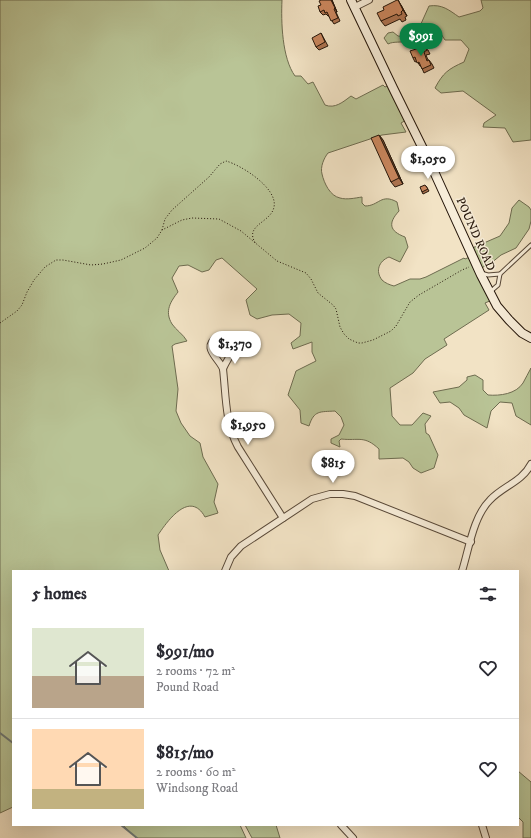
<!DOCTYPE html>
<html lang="en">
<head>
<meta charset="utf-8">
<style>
  body { margin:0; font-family:"IM FELL DW Pica",serif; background:#f2f2f3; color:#2b2b33; height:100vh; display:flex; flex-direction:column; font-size:15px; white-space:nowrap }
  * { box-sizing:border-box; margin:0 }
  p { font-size:13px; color:#7c7c81 }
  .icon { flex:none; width:22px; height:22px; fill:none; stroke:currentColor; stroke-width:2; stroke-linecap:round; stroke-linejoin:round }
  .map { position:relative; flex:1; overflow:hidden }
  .panel { position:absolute; left:12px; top:570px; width:507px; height:256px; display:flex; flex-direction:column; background:#fff; border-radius:0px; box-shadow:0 4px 16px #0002 }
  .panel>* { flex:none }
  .price { position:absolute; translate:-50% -34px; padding:0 9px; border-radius:14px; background:#fff; color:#222; font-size:13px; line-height:26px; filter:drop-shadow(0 1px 2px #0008) }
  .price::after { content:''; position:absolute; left:50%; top:24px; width:12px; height:9px; margin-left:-6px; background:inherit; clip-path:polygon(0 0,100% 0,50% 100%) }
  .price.selected { background:#0b8043; color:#fff }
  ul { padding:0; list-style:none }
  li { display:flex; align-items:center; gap:12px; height:100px; padding:0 20px }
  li+li { border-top:1px solid #e1e1e2 }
  li span { display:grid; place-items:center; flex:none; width:112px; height:80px; border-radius:0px; color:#555 }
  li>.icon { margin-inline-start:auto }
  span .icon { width:48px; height:48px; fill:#fffc; stroke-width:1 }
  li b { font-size:17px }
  h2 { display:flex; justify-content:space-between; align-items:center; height:48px; padding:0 20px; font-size:17px }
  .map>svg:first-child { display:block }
</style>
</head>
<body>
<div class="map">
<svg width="531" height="838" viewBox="0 0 531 838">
  <rect width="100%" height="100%" fill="#f2e3c5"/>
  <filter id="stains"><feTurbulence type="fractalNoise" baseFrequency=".005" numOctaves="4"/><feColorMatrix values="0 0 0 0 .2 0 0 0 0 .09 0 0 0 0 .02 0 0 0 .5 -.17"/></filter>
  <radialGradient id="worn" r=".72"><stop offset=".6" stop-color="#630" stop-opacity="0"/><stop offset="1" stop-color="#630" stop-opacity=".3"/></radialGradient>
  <!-- green -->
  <g fill="#b9c496" stroke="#6e6c50">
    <path d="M 0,0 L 282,0 C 281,22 282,58 295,76 L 301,76 L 308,84 L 313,82 L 325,105 C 335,109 343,102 351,96 L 356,99 L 383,85 L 385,87 L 390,85 L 408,119 L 401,123 L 406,132 L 382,135 L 328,153 C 324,158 320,167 322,174 C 324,183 330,196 340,198 C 347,200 355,198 362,197 L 362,203 L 365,206 C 379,206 381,193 397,202 L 399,211 C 388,223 389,231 405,237 L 408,247 L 400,262 L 389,257 C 379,261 375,271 382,280 C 385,283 390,285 394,286 L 410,279 L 420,279 L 426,277 L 464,258 L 465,259 L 472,256 L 470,249 L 500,236 L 509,223 L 512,208 L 519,200 L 529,207 L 531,210 L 531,221 L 529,229 L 516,248 L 501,255 L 490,264 L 479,269 L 492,300 L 485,303 L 489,310 L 444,339 L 447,345 L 425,359 L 413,373 L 390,388 L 392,416 L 400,425 L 412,425 L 423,413 L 431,416 L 425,424 L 426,433 L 429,435 L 438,455 L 434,468 L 421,473 L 413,468 L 409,462 L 403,458 L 379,459 L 379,449 C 364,435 359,441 341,439 L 339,441 L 340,447 L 331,443 L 331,439 L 339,435 L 344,425 L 341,417 L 335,411 C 320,412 314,410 309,426 L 301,423 L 300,410 L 288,395 L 296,371 L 316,361 L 312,352 L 312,342 L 293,349 L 291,343 L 300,336 L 301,323 L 289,314 L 272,315 L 257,319 L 250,315 L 246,300 L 257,289 L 222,258 L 216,260 L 209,270 L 202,272 L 188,265 L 179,266 L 172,278 L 178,292 C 171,301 164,311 172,324 C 176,330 183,334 187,341 L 175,344 L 172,346 L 178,389 L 176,411 L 181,423 L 190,436 L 200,443 L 203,457 L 218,484 L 214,502 L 218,513 L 205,517 C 190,490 168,520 158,535 L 160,550 L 169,571 L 13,571 L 13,807 L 0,813 Z"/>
    <path d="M 481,0 L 531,0 L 531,140 L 513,142 L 505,128 L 483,127 L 484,123 L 496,115 L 463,91 L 441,93 L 435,88 C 443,73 448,69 464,62 L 469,49 L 461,40 L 445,40 L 439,31 C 425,28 419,38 407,41 C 401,43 394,41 388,44 L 384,38 L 388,33 L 393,32 L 398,36 L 408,37 L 420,26 L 429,6 C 442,4 449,10 459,17 L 480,11 L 483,8 Z"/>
    <path d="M 531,368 L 531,425 L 516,416 L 512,403 L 500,402 L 491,411 L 487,428 L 464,415 L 459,408 L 450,402 L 440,403 L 433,392 L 459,387 L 467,380 L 467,377 L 475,375 L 483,380 L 483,390 L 488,395 C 500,396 516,394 523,383 C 526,378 528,373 531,368 Z"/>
    <path d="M 518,771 L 531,782 L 531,838 L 523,838 L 523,822 L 518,817 Z"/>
    <path d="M 123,825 L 240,825 L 246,838 L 136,838 Z"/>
    <path d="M 245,825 L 276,825 L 280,838 L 252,838 Z"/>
  </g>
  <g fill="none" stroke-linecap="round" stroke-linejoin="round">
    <!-- stream -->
    <g stroke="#6e7976" stroke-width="2">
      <path d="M 0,733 L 13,743"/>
      <path d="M 121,825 L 137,838"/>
    </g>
    <!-- lane casing -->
    <g stroke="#584838" stroke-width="5">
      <g id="lane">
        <path d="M 481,273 L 488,275 L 500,274"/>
        <path d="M 491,291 L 498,285 L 500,274 L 531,245"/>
      </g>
    </g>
    <!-- street casing -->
    <g stroke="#584838" stroke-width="8">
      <g id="street">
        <path d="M 355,7 L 369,0"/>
        <path d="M 218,337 C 222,337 227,337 230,341 C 237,350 226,360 223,369 C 219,358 200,347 218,337 Z"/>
        <path d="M 223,369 C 226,395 225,423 238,447 L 283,518"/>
        <path d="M 225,571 L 231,557 L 241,546 L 312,499 L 330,494 L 343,494 L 355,496 L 471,542"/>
        <path d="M 462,571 C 469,549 473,517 490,500 C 503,486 522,482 531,464"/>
        <path d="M 341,825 L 353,838"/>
        <path d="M 482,825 L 486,838"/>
      </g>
    </g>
    <!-- secondary casing -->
    <g stroke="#241509" stroke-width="10">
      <path id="secondary" d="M 351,0 L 393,88 L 431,165 L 481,275 L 497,306 L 509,320 L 522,333 L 531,338"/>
    </g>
    <!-- path -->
    <g stroke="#241509" stroke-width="1" stroke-dasharray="1 2" stroke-linecap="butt">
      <path d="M 162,230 L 165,219 L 172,210 L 209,177 L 220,164 L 226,161 C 241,165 278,188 274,207 C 271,223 243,225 256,244"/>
      <path d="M 0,323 L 17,311 L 22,305 L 27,292 L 34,280 L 45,267 L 56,260 L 63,260 L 91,265 L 103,264 L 121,260 L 145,248 L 157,238 L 162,230 L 182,220 L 192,218 L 219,219 L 241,231 L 277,261 L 306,273 L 311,279 L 318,293 L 333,305 L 336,309 L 340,327 L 344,334 L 349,339 L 358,343 L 362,343 L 373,340 L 391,331 L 396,326 L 410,302 L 419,295 L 462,270 L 469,267"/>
    </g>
    <!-- lane -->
    <use href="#lane" stroke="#f7edd9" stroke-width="3"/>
    <!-- street -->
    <use href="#street" stroke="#f7edd9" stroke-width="6"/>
    <!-- secondary -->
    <use href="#secondary" stroke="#f7edd9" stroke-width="8"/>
  </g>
  <!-- wall -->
  <g fill="#ad7350" stroke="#241509">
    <path d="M 332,0 L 337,12 L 336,12 L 340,21 L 334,24 L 329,16 L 328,16 L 326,14 L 323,15 L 320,12 Z"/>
    <path d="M 401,5 L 407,16 L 405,17 L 406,20 L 402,22 L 400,19 L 385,26 L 381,21 Z"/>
    <path d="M 321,33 L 328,46 L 319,50 L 316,47 Z"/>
    <path d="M 422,48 L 428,50 L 430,54 L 426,55 L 428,60 L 429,60 L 432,64 L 434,68 L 424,73 L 421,66 L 420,66 L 417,61 L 415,62 L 413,58 Z"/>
    <path d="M 379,135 L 383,140 L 403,184 L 395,187 L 391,182 Z"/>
    <path d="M 426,186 L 429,191 L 423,194 L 422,192 Z"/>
  </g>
  <!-- shaded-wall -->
  <g fill="#8d5e41" stroke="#241509">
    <path d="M 331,0 L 332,0 L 337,12 Z"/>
    <path d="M 398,0 L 401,5 L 407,16 L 403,10 Z"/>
    <path d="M 379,135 L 383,140 L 403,184 L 399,178 Z"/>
  </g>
  <!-- building -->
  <g fill="#c9865d" stroke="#241509">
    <path d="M 321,0 L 331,0 L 335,8 L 334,9 L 338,18 L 331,21 L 327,12 L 325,13 L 324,10 L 320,12 L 318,6 L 321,5 L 319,1 Z"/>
    <path d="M 397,0 L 398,0 L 403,10 L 401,12 L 402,14 L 398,16 L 397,14 L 381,21 L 377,13 L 384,10 L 383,7 Z"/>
    <path d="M 321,33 L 325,42 L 316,47 L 312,38 Z"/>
    <path d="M 422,47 L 422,48 L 426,47 L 427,50 L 424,52 L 427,61 L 429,60 L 431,65 L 422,69 L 419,62 L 417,63 L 415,57 L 413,58 L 410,51 Z"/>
    <path d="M 379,135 L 399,178 L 391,182 L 371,138 Z"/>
    <path d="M 425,185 L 428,189 L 422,192 L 420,187 Z"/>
  </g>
  <g text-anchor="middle" stroke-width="3" stroke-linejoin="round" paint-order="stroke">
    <!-- street labels -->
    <g font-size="12" fill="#241509" stroke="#f7edd9">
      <text transform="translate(476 234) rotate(66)" y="4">POUND ROAD</text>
    </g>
  </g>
  <rect width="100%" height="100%" filter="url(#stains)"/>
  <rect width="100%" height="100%" fill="url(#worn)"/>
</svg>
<b class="price selected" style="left:421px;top:57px">$991</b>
<b class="price" style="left:428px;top:180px">$1,050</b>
<b class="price" style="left:235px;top:365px">$1,370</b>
<b class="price" style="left:248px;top:446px">$1,950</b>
<b class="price" style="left:333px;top:484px">$815</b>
<section class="panel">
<h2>5 homes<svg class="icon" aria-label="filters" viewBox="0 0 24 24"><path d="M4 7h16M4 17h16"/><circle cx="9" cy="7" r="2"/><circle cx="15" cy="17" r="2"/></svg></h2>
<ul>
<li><span style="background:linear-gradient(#dfe7d0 60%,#b9a48a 0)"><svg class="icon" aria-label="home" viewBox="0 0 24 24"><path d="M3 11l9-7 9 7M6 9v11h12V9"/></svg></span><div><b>$991/mo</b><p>2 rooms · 72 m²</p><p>Pound Road</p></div><svg class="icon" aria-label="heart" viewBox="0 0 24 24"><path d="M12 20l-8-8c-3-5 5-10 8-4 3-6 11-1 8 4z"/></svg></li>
<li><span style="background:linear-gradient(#ffd9b3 75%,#c2b280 0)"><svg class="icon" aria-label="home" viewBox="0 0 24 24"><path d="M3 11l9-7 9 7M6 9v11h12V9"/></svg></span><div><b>$815/mo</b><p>2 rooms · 60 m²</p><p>Windsong Road</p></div><svg class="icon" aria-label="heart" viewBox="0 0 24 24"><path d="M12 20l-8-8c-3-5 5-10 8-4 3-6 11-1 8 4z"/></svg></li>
</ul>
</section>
</div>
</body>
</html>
